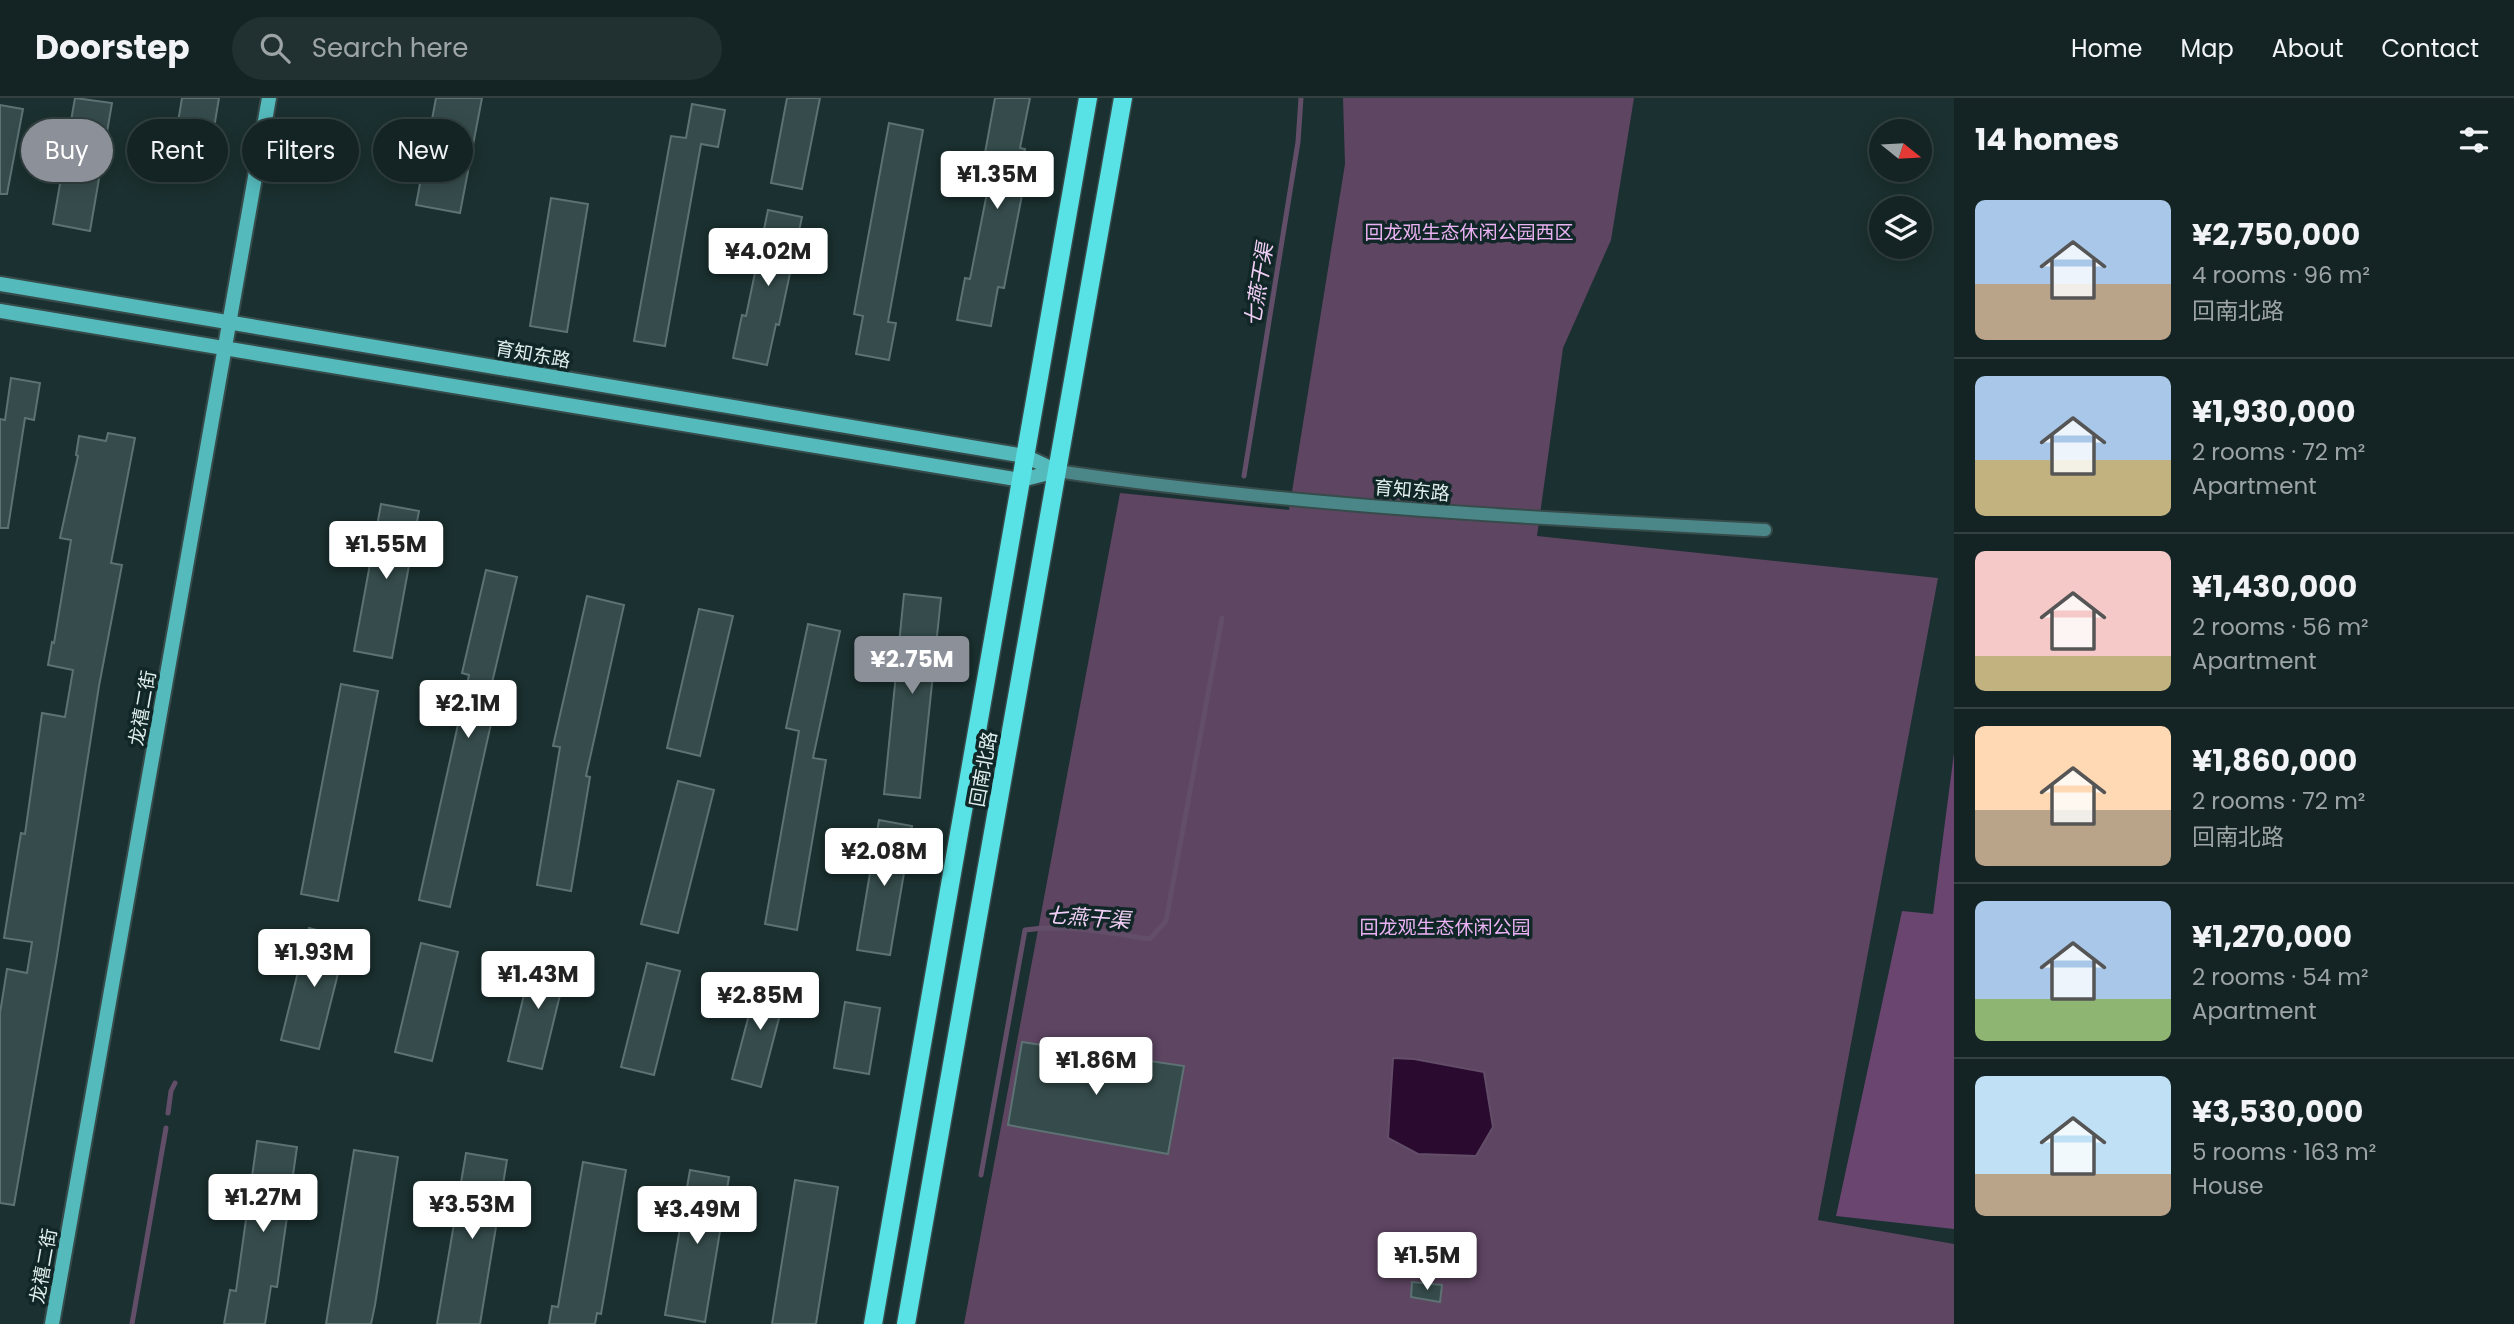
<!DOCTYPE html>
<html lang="en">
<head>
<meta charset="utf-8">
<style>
  body { margin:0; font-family:Poppins,"Noto Sans SC",sans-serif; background:#213031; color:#f1f3f6; height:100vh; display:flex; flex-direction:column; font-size:26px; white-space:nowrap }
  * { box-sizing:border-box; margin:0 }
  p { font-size:23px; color:#9da4a6 }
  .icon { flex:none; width:38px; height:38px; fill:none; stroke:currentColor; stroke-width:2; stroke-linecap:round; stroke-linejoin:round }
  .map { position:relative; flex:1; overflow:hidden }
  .drawer { display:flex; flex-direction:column; background:#142424; width:560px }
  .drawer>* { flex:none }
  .hud { position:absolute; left:21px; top:21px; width:665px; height:63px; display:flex; gap:14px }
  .needle { width:46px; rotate:108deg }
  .fabs { position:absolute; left:1869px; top:21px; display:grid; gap:14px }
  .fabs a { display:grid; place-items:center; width:63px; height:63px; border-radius:50%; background:#142424; box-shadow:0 4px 18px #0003,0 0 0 2px #334141; font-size:35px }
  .price { position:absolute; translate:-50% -60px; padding:0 16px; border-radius:7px; background:#fff; color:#222; font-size:23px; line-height:46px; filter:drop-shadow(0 2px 4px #0008) }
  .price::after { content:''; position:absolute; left:50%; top:42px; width:21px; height:16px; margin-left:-10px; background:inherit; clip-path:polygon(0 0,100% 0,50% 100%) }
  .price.selected { background:#8c9099; color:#fff }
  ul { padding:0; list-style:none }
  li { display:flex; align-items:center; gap:21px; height:175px; padding:0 21px }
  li+li { border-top:2px solid #334141 }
  li span { display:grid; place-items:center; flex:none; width:196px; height:140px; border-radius:10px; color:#555 }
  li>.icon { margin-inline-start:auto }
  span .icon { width:84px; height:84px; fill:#fffc; stroke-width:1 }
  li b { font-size:30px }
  h2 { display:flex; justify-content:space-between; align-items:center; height:84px; padding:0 21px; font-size:30px }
  .pill { padding:0 24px; border-radius:32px; background:#142424; box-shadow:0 4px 18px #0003,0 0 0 2px #334141; font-size:24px; line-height:63px }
  .pill.selected { background:#8c9099; color:#fff }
  header { display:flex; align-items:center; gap:42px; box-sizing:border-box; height:98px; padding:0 35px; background:#142424; border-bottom:2px solid #334141 }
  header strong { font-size:33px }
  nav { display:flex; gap:38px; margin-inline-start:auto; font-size:24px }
  .search { width:490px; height:63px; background:#213031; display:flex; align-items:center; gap:18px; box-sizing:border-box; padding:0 24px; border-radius:38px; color:#9da4a6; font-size:26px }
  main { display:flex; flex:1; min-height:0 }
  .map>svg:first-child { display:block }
</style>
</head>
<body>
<header>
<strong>Doorstep</strong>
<div class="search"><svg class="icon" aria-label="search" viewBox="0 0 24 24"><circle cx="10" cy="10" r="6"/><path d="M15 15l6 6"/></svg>Search here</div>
<nav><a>Home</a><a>Map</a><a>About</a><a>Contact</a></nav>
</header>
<main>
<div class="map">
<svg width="1954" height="1226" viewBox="0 0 1954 1226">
  <rect width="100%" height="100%" fill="#1b3030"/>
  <!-- green -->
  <path fill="#5e4562" d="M 1343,0 L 1634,0 L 1611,142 L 1563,250 L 1537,438 L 1938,480 L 1818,1122 L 1954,1146 L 1954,1226 L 964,1226 L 1120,395 L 1289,412 L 1345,66 Z"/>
  <!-- forest -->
  <path fill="#69456f" d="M 1954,655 L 1954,1131 L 1836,1118 L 1902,813 L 1933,816 Z"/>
  <!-- water -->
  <path fill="#2b0a30" stroke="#624e69" stroke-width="2" d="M 1393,960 L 1414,961 L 1484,974 L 1493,1029 L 1476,1058 L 1418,1056 L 1388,1040 Z"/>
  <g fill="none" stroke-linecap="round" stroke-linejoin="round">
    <!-- stream -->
    <g stroke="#624e69" stroke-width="5">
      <path d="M 1244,378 L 1298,44 L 1301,0"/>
      <path d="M 168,1015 L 171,993 L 175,985"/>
      <path d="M 981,1077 L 1025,832 C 1065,826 1109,835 1150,841 L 1166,823 L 1222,520"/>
      <path d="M 132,1226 L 166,1030"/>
    </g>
  </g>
  <!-- building -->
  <g fill="#364c4c" stroke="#5c7273" stroke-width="2">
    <path d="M 75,0 L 112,5 L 90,133 L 53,126 Z"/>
    <path d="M 182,0 L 219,0 L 206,78 L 170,72 Z"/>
    <path d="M 436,0 L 482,0 L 460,115 L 416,107 Z"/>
    <path d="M 787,0 L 820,0 L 802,91 L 771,85 Z"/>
    <path d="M 995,0 L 1030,0 L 1020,50 L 1025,51 L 1016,95 L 1022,97 L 1004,190 L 998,189 L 991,228 L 957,222 L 965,180 L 970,181 L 988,90 L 979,88 Z"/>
    <path d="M 692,6 L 725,12 L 718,49 L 701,46 L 665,248 L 634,243 L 671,38 L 686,40 Z"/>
    <path d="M 0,7 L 23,11 L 7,96 L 0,96 Z"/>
    <path d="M 889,25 L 923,32 L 888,224 L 896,225 L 889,262 L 856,256 L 863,218 L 854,216 Z"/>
    <path d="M 551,100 L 588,106 L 567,234 L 530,228 Z"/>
    <path d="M 768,112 L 802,119 L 779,227 L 776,226 L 767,267 L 733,260 L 742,217 L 746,218 Z"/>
    <path d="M 11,280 L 40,285 L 34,322 L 25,320 L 8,430 L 0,430 L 0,321 L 5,322 Z"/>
    <path d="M 108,335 L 135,340 L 111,465 L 122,467 L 99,588 L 56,864 L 14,1107 L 0,1105 L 0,915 L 7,871 L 27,875 L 32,844 L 4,840 L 21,735 L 25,736 L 42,615 L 65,619 L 73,572 L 48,567 L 52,544 L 54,545 L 71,442 L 60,440 L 78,358 L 76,357 L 79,338 L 106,343 Z"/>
    <path d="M 381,406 L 419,413 L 392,560 L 354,553 Z"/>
    <path d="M 486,472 L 517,479 L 487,606 L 495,608 L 450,809 L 419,802 L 469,577 L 462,575 Z"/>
    <path d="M 904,496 L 941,500 L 920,700 L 884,696 Z"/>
    <path d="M 587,498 L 624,507 L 586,678 L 590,679 L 571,793 L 537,787 L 560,649 L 553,648 Z"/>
    <path d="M 699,511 L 733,518 L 700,658 L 667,650 Z"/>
    <path d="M 808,526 L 840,533 L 813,660 L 826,662 L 797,832 L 765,826 L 799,633 L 786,630 Z"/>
    <path d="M 341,586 L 378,593 L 338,803 L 301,796 Z"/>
    <path d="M 678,683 L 714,692 L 678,835 L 641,826 Z"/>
    <path d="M 879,722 L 912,728 L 890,857 L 857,852 Z"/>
    <path d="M 309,830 L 347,840 L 319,951 L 281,942 Z"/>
    <path d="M 421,845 L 458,854 L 432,963 L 395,954 Z"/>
    <path d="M 534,855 L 568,864 L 542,971 L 508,963 Z"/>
    <path d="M 647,865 L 680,873 L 654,977 L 621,969 Z"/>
    <path d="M 759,879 L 788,886 L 761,989 L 732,981 Z"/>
    <path d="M 845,904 L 880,910 L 869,976 L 834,970 Z"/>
    <path d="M 1022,944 L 1184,968 L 1168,1056 L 1008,1027 Z"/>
    <path d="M 257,1043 L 297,1049 L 277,1189 L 271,1188 L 265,1226 L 224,1226 L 230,1192 L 236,1193 Z"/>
    <path d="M 354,1052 L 398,1059 L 375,1207 L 371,1226 L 326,1226 Z"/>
    <path d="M 466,1055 L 507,1062 L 480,1226 L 437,1226 Z"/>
    <path d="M 583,1064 L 626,1072 L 601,1216 L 597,1215 L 595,1226 L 549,1226 L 552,1208 L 558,1209 Z"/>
    <path d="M 690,1072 L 729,1079 L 705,1224 L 665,1217 Z"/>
    <path d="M 795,1082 L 838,1089 L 816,1226 L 772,1226 Z"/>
    <path d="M 1412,1184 L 1442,1187 L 1440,1204 L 1411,1199 Z"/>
  </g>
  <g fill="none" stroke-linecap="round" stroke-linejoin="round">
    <!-- street casing -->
    <g stroke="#374b4b" stroke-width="16">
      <path id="street" d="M 1057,373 C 1292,408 1529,420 1765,432"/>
    </g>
    <!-- secondary casing -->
    <g stroke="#374b4b" stroke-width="18">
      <g id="secondary">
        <path d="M 0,186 L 1025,358 L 1057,373"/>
        <path d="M 0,213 L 1021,382 L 1057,373"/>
        <path d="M 52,1226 L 269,0"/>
      </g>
    </g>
    <!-- primary casing -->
    <g stroke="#374b4b" stroke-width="21">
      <g id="primary">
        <path d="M 873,1226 L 1088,0"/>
        <path d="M 906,1226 L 1123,0"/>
      </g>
    </g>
    <!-- street -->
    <use href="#street" stroke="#4b8788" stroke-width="12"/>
    <!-- secondary -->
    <use href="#secondary" stroke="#55babc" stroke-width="14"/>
    <!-- primary -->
    <use href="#primary" stroke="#59e2e5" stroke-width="18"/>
  </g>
  <g text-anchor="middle" stroke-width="7" stroke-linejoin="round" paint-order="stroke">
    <!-- park labels -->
    <g font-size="19" fill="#eab2f3" stroke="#112626">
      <text x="1469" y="141">回龙观生态休闲公园西区</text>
      <text x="1445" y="836">回龙观生态休闲公园</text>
    </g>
    <!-- street labels -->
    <g font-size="19" fill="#e1eeee" stroke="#112626">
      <text transform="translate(533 256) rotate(10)" y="7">育知东路</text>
      <text transform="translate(1412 392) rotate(5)" y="7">育知东路</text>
      <text transform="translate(142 610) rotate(-80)" y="7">龙禧二街</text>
      <text transform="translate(983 671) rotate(-80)" y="7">回南北路</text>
      <text transform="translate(43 1168) rotate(-80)" y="7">龙禧二街</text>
    </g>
    <!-- water labels -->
    <g font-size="21" font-style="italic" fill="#f1cff7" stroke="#112626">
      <text transform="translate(1259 187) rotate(-81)" y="7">七燕干渠</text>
      <text transform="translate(1088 820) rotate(4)" y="7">七燕干渠</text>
    </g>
  </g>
</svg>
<div class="fabs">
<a><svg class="needle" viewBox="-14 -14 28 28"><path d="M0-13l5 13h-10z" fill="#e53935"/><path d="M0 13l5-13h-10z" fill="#9da4a6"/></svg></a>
<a><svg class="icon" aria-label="layers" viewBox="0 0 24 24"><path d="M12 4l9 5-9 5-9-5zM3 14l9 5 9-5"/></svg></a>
</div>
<b class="price" style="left:997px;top:113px">¥1.35M</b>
<b class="price" style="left:768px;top:190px">¥4.02M</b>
<b class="price" style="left:386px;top:483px">¥1.55M</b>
<b class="price selected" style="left:912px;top:598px">¥2.75M</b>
<b class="price" style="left:468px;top:642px">¥2.1M</b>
<b class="price" style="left:884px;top:790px">¥2.08M</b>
<b class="price" style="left:314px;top:891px">¥1.93M</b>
<b class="price" style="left:538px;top:913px">¥1.43M</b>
<b class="price" style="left:760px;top:934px">¥2.85M</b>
<b class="price" style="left:1096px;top:999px">¥1.86M</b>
<b class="price" style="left:263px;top:1136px">¥1.27M</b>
<b class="price" style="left:472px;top:1143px">¥3.53M</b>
<b class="price" style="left:697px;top:1148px">¥3.49M</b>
<b class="price" style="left:1427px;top:1194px">¥1.5M</b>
<div class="hud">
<a class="pill selected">Buy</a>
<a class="pill">Rent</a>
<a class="pill">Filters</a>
<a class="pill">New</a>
</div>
</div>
<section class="drawer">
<h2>14 homes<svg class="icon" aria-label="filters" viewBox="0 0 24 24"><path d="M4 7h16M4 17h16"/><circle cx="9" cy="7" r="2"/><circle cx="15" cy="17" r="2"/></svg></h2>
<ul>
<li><span style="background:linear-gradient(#a9c7e8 60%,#b9a48a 0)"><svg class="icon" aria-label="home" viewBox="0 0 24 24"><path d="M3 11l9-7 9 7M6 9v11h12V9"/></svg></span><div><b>¥2,750,000</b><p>4 rooms · 96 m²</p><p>回南北路</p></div></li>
<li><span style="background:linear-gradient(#a9c7e8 60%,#c2b280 0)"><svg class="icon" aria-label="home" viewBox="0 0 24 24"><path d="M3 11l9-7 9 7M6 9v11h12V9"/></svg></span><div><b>¥1,930,000</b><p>2 rooms · 72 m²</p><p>Apartment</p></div></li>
<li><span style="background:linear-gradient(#f6c9c9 75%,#c2b280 0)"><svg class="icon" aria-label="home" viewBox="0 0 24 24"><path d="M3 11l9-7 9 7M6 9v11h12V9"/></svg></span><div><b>¥1,430,000</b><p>2 rooms · 56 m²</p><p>Apartment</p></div></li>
<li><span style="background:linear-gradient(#ffd9b3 60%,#b9a48a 0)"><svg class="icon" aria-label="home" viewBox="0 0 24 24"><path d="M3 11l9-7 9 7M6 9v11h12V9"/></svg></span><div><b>¥1,860,000</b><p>2 rooms · 72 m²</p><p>回南北路</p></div></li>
<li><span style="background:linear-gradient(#a9c7e8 70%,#8fb573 0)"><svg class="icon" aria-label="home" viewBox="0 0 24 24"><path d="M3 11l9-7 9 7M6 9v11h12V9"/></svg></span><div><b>¥1,270,000</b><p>2 rooms · 54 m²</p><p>Apartment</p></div></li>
<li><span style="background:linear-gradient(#bfe0f5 70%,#b9a48a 0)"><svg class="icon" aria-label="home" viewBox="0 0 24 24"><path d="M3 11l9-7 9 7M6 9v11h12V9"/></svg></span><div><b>¥3,530,000</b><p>5 rooms · 163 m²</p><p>House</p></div></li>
</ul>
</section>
</main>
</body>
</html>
